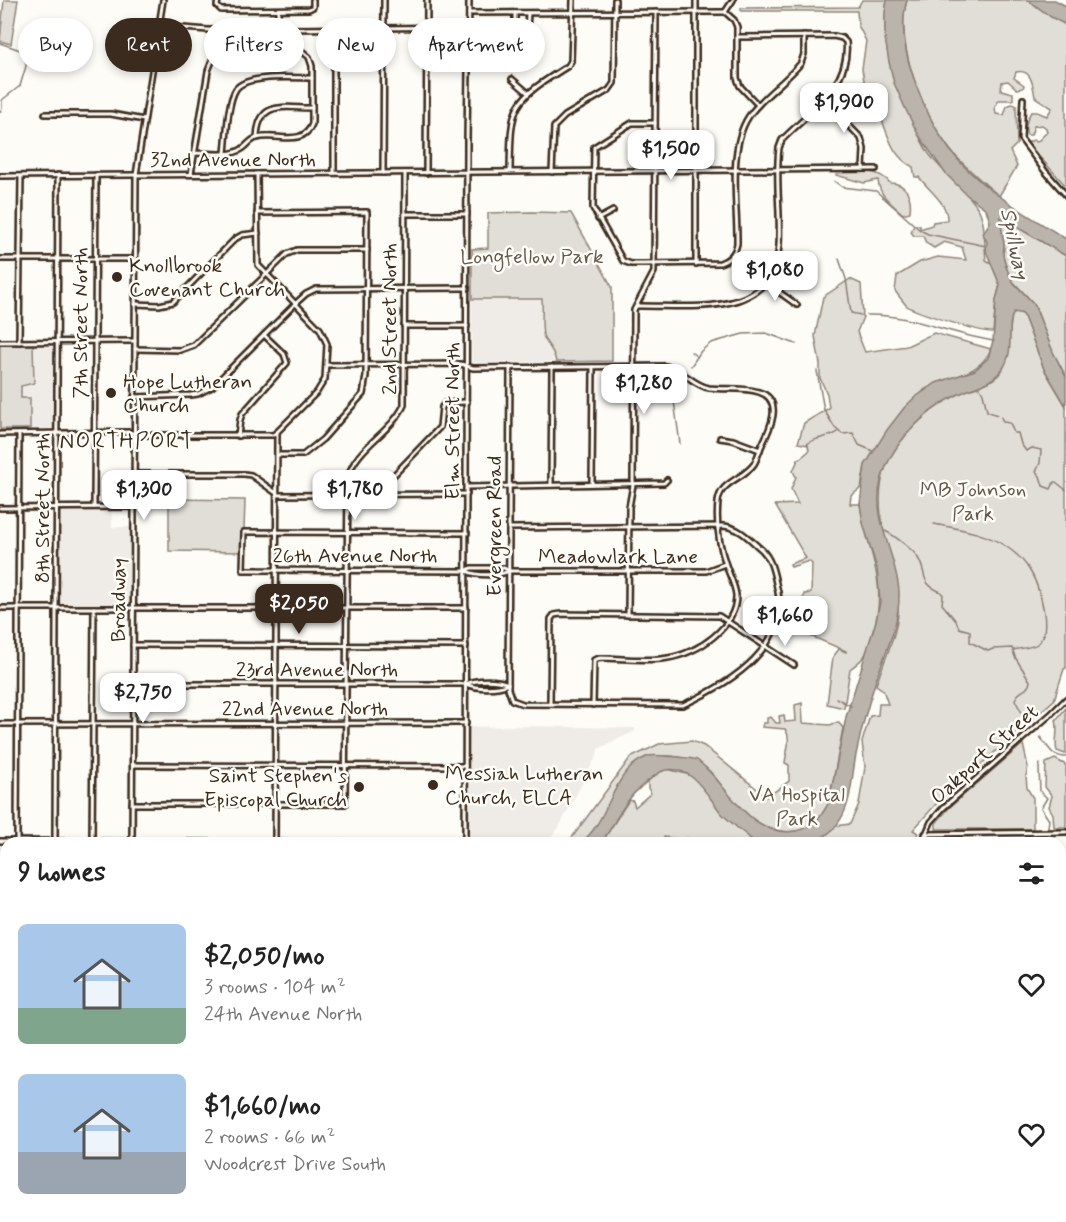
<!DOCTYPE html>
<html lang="en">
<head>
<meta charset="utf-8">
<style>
  body { margin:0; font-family:Mynerve,sans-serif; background:#f2f2f2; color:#222; height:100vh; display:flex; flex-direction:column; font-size:22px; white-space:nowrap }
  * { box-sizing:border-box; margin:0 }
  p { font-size:20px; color:#767676 }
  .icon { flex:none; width:33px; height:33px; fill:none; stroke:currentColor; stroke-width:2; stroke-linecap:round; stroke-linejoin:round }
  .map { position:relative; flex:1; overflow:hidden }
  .side { position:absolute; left:0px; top:837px; width:1066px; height:386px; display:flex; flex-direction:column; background:#fff; border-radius:18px 18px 0 0; box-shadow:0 3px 9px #0003 }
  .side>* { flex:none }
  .banner { position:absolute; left:18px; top:18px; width:600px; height:54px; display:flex; gap:12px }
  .price { position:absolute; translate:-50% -51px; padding:0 14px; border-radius:12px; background:#fff; color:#222; font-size:20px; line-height:39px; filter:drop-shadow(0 2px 3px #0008) }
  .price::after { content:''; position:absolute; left:50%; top:36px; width:18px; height:14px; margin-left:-9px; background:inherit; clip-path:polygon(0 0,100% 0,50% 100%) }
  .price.selected { background:#3b2a1e; color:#fff }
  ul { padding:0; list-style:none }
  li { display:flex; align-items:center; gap:18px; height:150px; padding:0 18px }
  li span { display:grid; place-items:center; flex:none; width:168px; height:120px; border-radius:9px; color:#555 }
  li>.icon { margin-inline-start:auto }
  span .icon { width:72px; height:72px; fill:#fffc; stroke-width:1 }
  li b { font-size:26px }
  h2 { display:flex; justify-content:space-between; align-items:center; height:72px; padding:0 18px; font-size:26px }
  .pill { padding:0 21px; border-radius:27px; background:#fff; box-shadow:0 3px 9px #0003; font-size:21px; line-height:54px }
  .pill.selected { background:#3b2a1e; color:#fff }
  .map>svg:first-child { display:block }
</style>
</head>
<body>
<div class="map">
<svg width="1066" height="1222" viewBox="0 0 1066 1222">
  <rect width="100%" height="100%" fill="#fdfcf7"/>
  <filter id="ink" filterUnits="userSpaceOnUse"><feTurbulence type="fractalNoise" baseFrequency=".0167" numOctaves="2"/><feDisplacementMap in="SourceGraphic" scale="12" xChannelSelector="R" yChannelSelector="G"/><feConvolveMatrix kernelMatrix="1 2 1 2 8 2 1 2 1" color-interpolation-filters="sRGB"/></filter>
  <g filter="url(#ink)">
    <!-- built -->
    <g fill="#efece7">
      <path d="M 472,299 L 543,299 L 543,335 L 547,344 L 553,350 L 556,362 L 472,363 Z"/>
      <path d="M 33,344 L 55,346 L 55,428 L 30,429 L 30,399 L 21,399 L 21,386 L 34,383 Z"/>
      <path d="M 59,510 L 112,510 L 112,527 L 130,527 L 129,606 L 59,606 Z"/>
      <path d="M 469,727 L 521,726 L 635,728 L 635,731 L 598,749 L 597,755 L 558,829 L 545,843 L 469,843 Z"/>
      <path d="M 928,839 L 1017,839 L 1017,842 L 1021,842 L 1023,839 L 1044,839 L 1043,843 L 927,843 Z"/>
      <rect x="0" y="846" width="6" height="116"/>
      <path d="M 1060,876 L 1066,879 L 1066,1166 L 1060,1166 Z"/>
    </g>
    <!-- green -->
    <g fill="#e1ded7" stroke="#8e847a" stroke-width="1.5">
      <path d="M 4,0 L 18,0 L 11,44 L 0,41 Z"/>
      <path d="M 862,0 L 887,0 C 879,45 895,87 915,127 C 920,138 925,150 933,159 C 947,176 968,191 979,210 C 986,225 984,244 986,260 L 991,263 L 1000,285 L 996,300 L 993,332 C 982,333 915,312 907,306 C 903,302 899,296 895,291 L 897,276 L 920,262 L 938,257 L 966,260 L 962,247 L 944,242 L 934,248 L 926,243 L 923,236 L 914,236 L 911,232 L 914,225 L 920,225 L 920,229 L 932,225 L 933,222 L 947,220 C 948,203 929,191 919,177 L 915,177 L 913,167 C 891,156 889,135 880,116 C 877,111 876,109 876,103 L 869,97 L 865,86 L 862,69 L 866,41 L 858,25 L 857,11 L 741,11 L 741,8 L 858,7 Z"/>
      <path d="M 907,0 L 1028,0 L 1066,25 L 1066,186 L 1027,143 L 1033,140 L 1037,142 L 1047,132 L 1046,128 L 1042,125 L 1034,126 L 1031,135 L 1027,135 C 1024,128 1027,118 1031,112 L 1037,112 L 1047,116 L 1052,108 L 1035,97 C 1033,86 1032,68 1016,72 L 1014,78 L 1024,85 L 1023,88 L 1017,89 L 1008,81 L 1002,82 L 1001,90 L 1013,93 L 1013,100 L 999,100 L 995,107 L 996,114 L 1004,115 L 1007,106 L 1012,104 L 1016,105 L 1017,144 L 1010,151 L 1017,166 L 999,196 C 983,182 966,168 952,152 C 924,118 894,43 907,0 Z"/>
      <path d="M 837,172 C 854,172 878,167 890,183 C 907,183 912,197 910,212 L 903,214 C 892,204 879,196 878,180 L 864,183 L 836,175 Z"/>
      <path d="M 532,212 L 571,213 L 612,287 L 612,361 L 556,362 C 554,348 546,346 543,335 C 541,323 543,310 542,299 L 472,299 L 472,249 L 488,248 L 488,213 Z"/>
      <path d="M 1000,217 L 1066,256 L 1066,377 L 1053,352 L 1034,304 L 1009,277 L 1003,255 L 1004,245 Z"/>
      <path d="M 850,279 L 861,284 L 863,317 L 857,332 L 865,352 L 907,346 L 934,333 L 991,349 C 979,377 947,376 924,390 L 865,465 L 861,488 L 851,496 L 850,504 L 860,504 C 867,553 889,580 873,632 C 866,654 869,655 850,669 L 844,708 L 827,704 L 833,657 L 839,649 L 846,652 L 846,651 L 799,631 L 804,594 L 811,593 L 812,564 L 809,561 L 791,567 L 790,564 L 806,558 L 775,505 L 798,504 L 791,489 L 796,477 L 793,471 L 798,460 L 809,451 L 808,445 L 798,443 L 804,423 L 829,408 L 827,394 L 820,378 L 820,364 L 815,336 L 823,297 Z"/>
      <path d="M 1017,311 L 1023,314 L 1025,319 L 1044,369 L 1066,406 L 1066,668 L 1064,669 L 1054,700 L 937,803 L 913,830 L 918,833 L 915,839 L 904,843 L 814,843 L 835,826 L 850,824 L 859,804 L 865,767 L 862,742 L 870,716 L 878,715 L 879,704 L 888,704 L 883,690 L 876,685 C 883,663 900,628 898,606 C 894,560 869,510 886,466 C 898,438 932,405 960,393 C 974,387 995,384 1003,369 C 1008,359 1010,327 1012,314 Z"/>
      <path d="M 33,344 L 34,383 L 21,386 L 21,398 L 30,398 L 30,429 L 0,429 L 0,345 Z"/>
      <path d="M 169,499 L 245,500 L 244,530 L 241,531 L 241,552 L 169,551 Z"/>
      <path d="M 802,703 L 803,723 L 830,725 L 838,722 L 843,728 L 829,802 C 822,816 813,828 796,831 C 768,836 743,814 727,793 C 719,782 711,770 699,763 C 685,756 661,753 646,759 C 610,772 611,823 580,843 L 568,843 L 630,758 L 659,744 L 692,741 L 704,746 L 767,797 L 789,781 L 789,765 L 785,763 C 786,752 792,739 785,729 L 762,727 L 763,723 L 767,723 L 767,718 L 771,717 L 776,723 L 780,723 L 779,716 L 784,715 L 785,722 L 796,721 L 795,705 Z"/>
      <path d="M 1066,708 L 1066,754 L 1065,754 L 1057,751 C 1054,743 1059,731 1056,720 Z"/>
      <path d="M 1023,744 L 1028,767 L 1026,776 L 1027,788 L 1033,798 L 1033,829 L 936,829 L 936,823 L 950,807 Z"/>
      <path d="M 1055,759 L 1066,765 L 1066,827 L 1054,827 L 1053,814 L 1049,807 L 1052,796 L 1045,787 L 1046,763 Z"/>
      <path d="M 667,769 L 690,775 L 700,783 L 723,814 L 739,829 L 759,843 L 690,843 L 687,838 L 686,840 L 664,837 L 663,843 L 601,843 L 629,800 L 633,801 L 635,807 L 651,793 L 648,788 L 648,781 L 658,773 Z"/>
      <rect x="0" y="919" width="6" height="42"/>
      <path d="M 485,1216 L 862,1217 L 862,1222 L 483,1222 Z"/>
      <path d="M 333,1217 L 444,1217 L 443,1222 L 337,1222 Z"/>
    </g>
    <!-- water -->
    <g fill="#bbb4ad" stroke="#887d74" stroke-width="1.5">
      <path d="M 887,0 L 907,0 C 900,24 905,53 913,76 C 922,102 934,129 950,150 C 980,189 1025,213 1066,239 L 1066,256 L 1000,217 L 1004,245 L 1003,255 L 1006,267 L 1013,282 L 1034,304 L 1053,352 L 1066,377 L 1066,406 L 1044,369 L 1023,314 L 1014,312 C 1004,329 1019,355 997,375 C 986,386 970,388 957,395 C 923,412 891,444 881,481 C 871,519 897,555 899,592 C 900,623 886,651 876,680 C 869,702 862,726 857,750 C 851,775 853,807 835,827 C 820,843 811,843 790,843 C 781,843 768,845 759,843 C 753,842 748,837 744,833 C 737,828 730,821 723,815 C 708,798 694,765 666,770 C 657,771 633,793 628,801 C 618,814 611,830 601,843 L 580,843 C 604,827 611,786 630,768 C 635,762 642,759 648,756 C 653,754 693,758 697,760 C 728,784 749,839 796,831 C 813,828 822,816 829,802 L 846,717 L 876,621 L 880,602 L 877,569 L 863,523 L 860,504 L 865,465 L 887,430 L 904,408 L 914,398 L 936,383 L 975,370 L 988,358 L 993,341 L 996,300 L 1000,285 L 986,251 L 987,242 L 983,234 L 990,222 L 986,209 L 967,195 L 945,173 L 918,134 L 906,110 L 894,83 L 889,62 L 885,38 L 885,13 Z"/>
      <path d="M 1028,0 L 1055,0 L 1066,6 L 1066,25 L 1051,17 Z"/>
    </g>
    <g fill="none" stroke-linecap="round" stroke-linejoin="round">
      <!-- stream -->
      <g stroke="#887d74" stroke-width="1.5">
        <path d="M 0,43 L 26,52 L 26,66 L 20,86 L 2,100 L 2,108 L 0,112"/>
        <path d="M 834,181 L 842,187 L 876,191 L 920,230 L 928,234 L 986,246"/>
        <path d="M 839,259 L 846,279 L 851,313 L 861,315"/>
        <path d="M 867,315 C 912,314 951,335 994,341"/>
        <path d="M 691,352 L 697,357"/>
        <path d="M 691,366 L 701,351 L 711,343 L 743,334 L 766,333 L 796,344"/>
        <path d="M 817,371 L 824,410 L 835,428 L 842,434 L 853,433 L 859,445 L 873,451"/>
        <path d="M 979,386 L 983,393 L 987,411 L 997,415"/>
        <path d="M 1001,417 L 1003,422 L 1010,423 L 1014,433 L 1018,433 L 1021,444 L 1026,451 L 1032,448 L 1041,450 L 1040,463 L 1036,472 L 1040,476 L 1043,486 L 1051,489 L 1054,482 L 1056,482 L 1066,490"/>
        <path d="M 680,444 L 674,401 L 680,385"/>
        <path d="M 807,444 C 817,436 831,438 838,432"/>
        <path d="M 934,524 C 961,529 989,533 1011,550 C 1018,555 1026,564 1030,571 C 1039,585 1054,632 1037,644 C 1031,648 1021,648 1014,650"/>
        <path d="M 885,531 C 892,534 915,551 918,558 C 928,575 919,583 941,592 L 943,595 L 942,604 L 956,621 L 959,628 L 970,631 L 970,642 L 988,651 L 993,649 L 1012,648 L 1015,657 L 1030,681 C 1029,692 1017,690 1015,700 L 1027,722"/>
        <path d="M 836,698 L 851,706"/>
        <path d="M 1040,737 C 1050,748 1050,756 1066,757"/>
        <path d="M 1040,764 L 1039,769 L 1040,791 L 1047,798 L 1041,808 L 1049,820 L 1048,827"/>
        <path d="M 1048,843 L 1048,840"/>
        <path d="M 1060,864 L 1066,868"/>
      </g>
      <!-- minor casing -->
      <g stroke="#3b2a1e" stroke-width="8">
        <g id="minor">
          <path d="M 218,0 L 217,6 L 221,10 L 309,9 L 313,7 L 313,0"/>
          <path d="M 725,12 L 734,20 L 737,27 L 737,78 L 740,86 L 758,105"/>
          <path d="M 725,12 L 733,0"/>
          <path d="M 469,13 L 725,12"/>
          <path d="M 515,13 L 515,30 L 518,35 L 521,35 L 527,31 L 528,13"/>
          <path d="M 159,26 L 208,30 L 469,27"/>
          <path d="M 278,50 L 278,10"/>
          <path d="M 512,79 L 527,92"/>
          <path d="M 1023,99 L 1021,139 L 1045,171 L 1066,195"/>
          <path d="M 824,100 L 861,138 L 864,149 L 863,169"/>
          <path d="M 45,114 L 111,114 L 144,120"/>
          <path d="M 655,123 L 632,123 L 594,147 L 593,208 L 623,261 L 631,264 L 643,264 L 720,263 C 729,260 735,254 737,244 C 738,205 726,144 752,112 C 766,94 786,81 801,63 L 804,54 L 804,36"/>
          <path d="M 257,138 C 258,100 283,108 312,108"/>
          <path d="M 225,153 C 227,136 227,103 236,89 C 247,74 294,78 312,78"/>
          <path d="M 510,172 C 511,105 510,102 568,66 L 571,61 L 573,0"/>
          <path d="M 552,172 L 554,127 L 565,116 L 609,90 L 614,83 L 615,0"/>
          <path d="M 334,173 L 334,30"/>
          <path d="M 383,173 L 384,0"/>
          <path d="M 426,173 L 427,0"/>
          <path d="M 191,174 L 208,71 L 212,61 L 227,51 L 302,51 L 309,57 L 312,66 L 312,124 C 303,148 275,132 257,138 C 251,139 247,146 242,149 C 230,157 209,153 195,153"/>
          <path d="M 257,174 L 258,265 L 320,329 L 327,344 L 325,379 L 317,392 L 277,432 L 275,843"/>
          <path d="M 0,176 L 876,169"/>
          <path d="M 257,213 L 367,212 L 366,376 L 363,394 L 323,439 L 303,455 L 278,455"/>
          <path d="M 405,214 L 467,214"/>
          <path d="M 598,219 L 613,211"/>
          <path d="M 0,259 L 135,259"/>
          <path d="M 696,264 L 696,0"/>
          <path d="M 765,282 L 797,305"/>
          <path d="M 135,304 L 159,305 L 173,302 L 235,239 L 242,235 L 258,233"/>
          <path d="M 637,306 C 688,305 775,320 779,245 C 781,213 775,180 779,148 L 782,140 C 809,112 851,86 846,42 L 842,38 L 834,36 L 737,37"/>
          <path d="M 404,326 L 467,326"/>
          <path d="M 0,342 L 135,341"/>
          <path d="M 19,342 L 21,176"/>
          <path d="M 135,349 L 180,350 L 194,345 L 278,263 L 287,254 L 297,250 L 367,250"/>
          <path d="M 327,365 L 461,364 L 473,368 L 665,366 C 682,368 692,385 709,388 C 725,390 743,387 759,392 C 785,400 769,431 761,447 C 759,452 757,459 754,464 C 744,479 720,481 718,502 C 716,523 719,545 726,565 C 729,574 735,585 736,595 C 737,627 697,654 668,658 C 646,662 622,658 600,658 L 594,660 L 593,705"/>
          <path d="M 134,397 L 191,395 L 198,394 L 212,387 L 296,303 L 306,294 L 316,289 L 467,288"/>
          <path d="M 0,434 L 128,432 L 140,435 L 273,435 L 277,432"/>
          <path d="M 238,436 L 240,420 L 242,414 L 287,363 L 284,354 L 264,335"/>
          <path d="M 720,438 L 733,440 L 760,450"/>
          <path d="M 134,474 L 244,474 L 251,475 L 279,495 L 467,494"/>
          <path d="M 592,484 L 593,367"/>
          <path d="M 551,485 L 552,367"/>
          <path d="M 467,487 L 664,483 L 667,480"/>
          <path d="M 389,494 L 391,478 L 440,427 L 442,407 L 445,403 L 467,402"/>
          <path d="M 94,507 L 96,175"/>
          <path d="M 0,508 L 133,507"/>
          <path d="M 510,528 L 724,526 C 741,528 750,540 762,550 C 771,559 773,570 776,583 C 794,645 731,683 683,705 L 523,704 L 512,700 L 508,689 L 510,367"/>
          <path d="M 467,533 L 244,532 L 243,570 L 466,571 C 477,576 499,576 509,571"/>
          <path d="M 466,571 L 471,568 L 504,568 L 509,571 L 706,571 L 725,564"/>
          <path d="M 0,608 L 466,608"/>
          <path d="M 628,615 L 629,507 L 633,485 L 634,310 L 654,272 L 656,12"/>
          <path d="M 133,645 L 466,646"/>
          <path d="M 133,684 L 466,684 C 476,689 498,689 508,684"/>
          <path d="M 466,684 C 476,679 498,679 508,684"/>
          <path d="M 550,704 L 551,619 L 554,615 L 561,614 L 719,616 L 794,665"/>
          <path d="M 0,724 L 466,723"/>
          <path d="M 133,765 L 465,766"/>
          <path d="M 132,804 L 345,804 L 348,477 C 356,447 391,433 404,405 L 405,173"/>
          <path d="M 925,834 L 1066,832"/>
          <path d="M 55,840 L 58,175"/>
          <path d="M 92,840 L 94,608"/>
          <path d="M 0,841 L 352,843"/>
          <path d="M 17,841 L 19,434"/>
          <path d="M 132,843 L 136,175 L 163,0"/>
          <path d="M 414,843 L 465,842"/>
          <path d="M 465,843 L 467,140 L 469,0"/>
          <path d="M 922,843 L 931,822 L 943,808 L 1051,714 L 1066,699"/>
          <path d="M 0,1010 L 6,1010"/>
          <path d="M 0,1088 L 6,1088"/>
          <path d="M 0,1174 L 6,1174"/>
          <path d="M 30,1222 L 30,1216"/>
          <path d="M 78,1222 L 78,1216"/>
          <path d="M 126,1222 L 126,1216"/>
          <path d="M 175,1222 L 175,1216"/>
          <path d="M 222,1222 L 222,1216"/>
          <path d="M 269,1222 L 269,1216"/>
          <path d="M 456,1222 L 456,1216"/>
          <path d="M 917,1222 L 917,1216"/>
        </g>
      </g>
      <!-- minor -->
      <use href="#minor" stroke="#fdfcf7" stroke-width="3"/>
      <!-- rail -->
      <g stroke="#3b2a1e" stroke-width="1.5">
        <path d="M 1060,878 L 1066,882"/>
        <path d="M 1060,1156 L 1066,1157"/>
      </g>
    </g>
  </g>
  <!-- markers -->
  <g fill="#3b2a1e" stroke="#fdfcf7" stroke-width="2">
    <circle cx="117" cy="277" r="6"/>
    <circle cx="111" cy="393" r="6"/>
    <circle cx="433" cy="785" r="6"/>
    <circle cx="359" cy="787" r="6"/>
  </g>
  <g text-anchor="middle" stroke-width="5" stroke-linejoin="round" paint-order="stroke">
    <!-- street labels -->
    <g font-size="21" fill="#3b2a1e" stroke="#fdfcf7">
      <text x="233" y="166">32nd Avenue North</text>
      <text transform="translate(389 319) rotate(-90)" y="7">2nd Street North</text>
      <text transform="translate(80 323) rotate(-90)" y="7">7th Street North</text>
      <text transform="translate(452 421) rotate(-90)" y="7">Elm Street North</text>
      <text transform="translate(42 508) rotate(-90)" y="7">8th Street North</text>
      <text transform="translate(494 526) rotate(-90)" y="7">Evergreen Road</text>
      <text x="355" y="562">26th Avenue North</text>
      <text x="618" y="563">Meadowlark Lane</text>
      <text transform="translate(118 600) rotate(-90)" y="7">Broadway</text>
      <text x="317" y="676">23rd Avenue North</text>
      <text x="305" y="715">22nd Avenue North</text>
      <text transform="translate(984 754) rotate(-42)" y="7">Oakport Street</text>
    </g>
    <!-- park labels -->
    <g font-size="21" fill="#64574c" stroke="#fdfcf7">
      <text x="532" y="263">Longfellow Park</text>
      <text x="973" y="496">MB Johnson<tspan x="973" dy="24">Park</tspan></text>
      <text x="797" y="801">VA Hospital<tspan x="797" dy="24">Park</tspan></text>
    </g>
    <!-- poi labels -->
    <g font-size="21" fill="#3b2a1e" stroke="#fdfcf7" text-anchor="start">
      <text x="129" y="272">Knollbrook<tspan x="129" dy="24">Covenant Church</tspan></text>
      <text x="123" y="388">Hope Lutheran<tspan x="123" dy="24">Church</tspan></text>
      <text x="445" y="780">Messiah Lutheran<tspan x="445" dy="24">Church, ELCA</tspan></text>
      <text x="347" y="782" text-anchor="end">Saint Stephen's<tspan x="347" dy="24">Episcopal Church</tspan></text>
    </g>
    <!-- water labels -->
    <g font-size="22" font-style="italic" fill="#615349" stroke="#fdfcf7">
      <text transform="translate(1016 243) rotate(78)" y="8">Spillway</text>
    </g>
    <!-- neighbourhood labels -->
    <g font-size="22" letter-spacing="1.5" fill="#3b2a1e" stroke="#fdfcf7">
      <text x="127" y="448">NORTHPORT</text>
    </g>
  </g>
</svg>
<b class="price" style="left:844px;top:134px">$1,900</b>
<b class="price" style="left:671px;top:181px">$1,500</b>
<b class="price" style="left:775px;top:302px">$1,080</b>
<b class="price" style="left:644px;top:415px">$1,280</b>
<b class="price" style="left:144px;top:521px">$1,300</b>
<b class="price" style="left:355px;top:521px">$1,780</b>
<b class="price selected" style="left:299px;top:635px">$2,050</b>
<b class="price" style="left:785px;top:647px">$1,660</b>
<b class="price" style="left:143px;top:724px">$2,750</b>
<div class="banner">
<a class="pill">Buy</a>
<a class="pill selected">Rent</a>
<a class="pill">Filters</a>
<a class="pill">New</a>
<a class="pill">Apartment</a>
</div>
<section class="side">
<h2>9 homes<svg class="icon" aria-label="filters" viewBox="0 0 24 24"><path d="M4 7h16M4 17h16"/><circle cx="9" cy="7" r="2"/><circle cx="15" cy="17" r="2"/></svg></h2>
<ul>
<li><span style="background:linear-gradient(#a9c7e8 70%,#7fa58c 0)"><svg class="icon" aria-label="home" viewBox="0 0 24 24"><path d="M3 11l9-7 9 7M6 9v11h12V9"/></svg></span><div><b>$2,050/mo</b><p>3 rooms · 104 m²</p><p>24th Avenue North</p></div><svg class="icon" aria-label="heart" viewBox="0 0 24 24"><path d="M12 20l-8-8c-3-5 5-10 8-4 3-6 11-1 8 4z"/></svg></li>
<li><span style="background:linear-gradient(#a9c7e8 65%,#9aa5b1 0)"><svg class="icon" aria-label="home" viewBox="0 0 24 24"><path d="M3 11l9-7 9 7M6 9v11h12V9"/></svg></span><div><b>$1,660/mo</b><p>2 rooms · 66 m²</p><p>Woodcrest Drive South</p></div><svg class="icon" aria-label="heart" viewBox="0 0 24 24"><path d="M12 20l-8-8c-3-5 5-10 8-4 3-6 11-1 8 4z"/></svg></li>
</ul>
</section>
</div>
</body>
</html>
